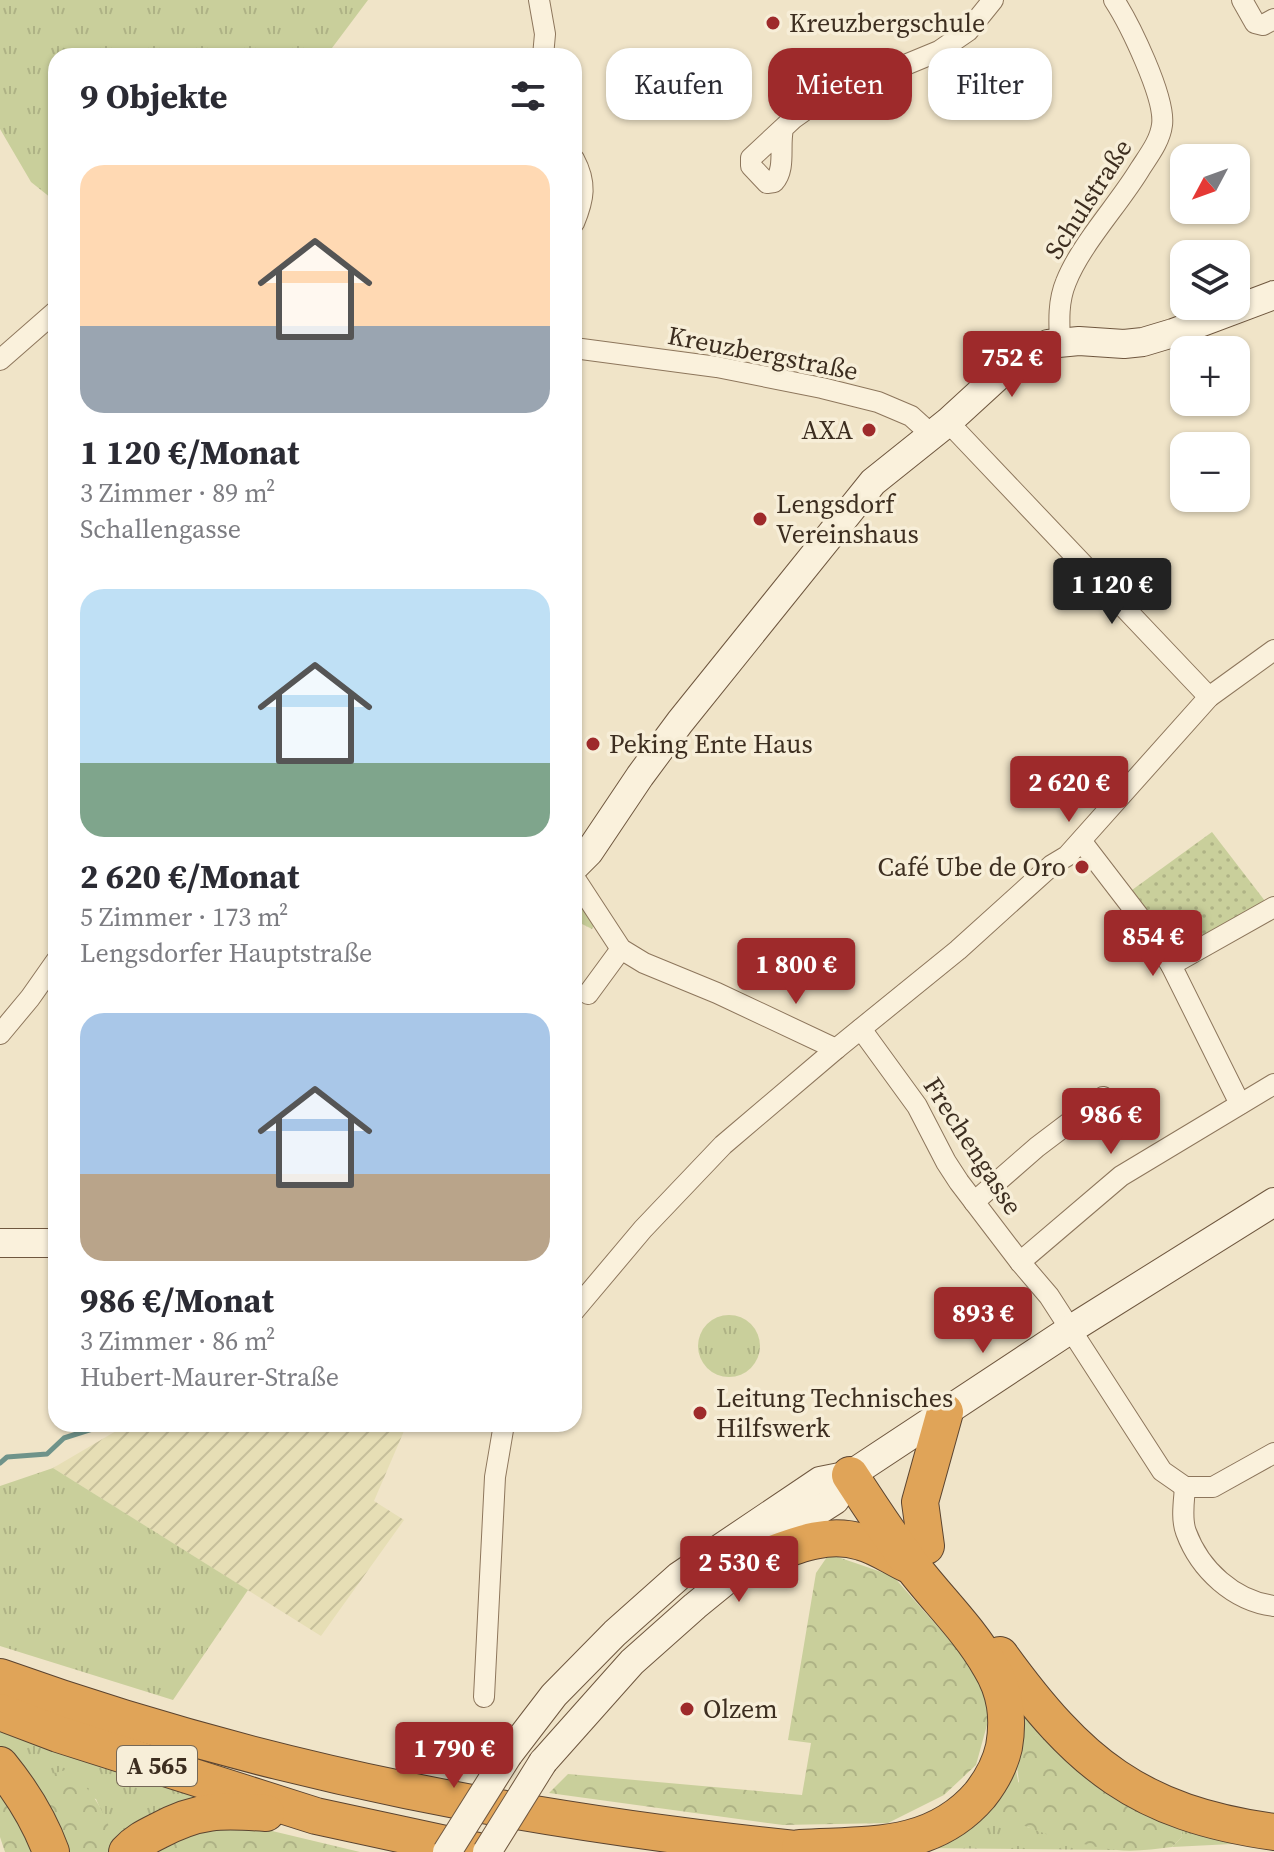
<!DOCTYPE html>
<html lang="de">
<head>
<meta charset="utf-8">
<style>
  body { margin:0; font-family:"Source Serif 4",serif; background:#f7f7f7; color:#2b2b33; height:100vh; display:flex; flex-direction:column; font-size:30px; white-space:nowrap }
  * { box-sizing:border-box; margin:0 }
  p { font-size:26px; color:#7c7c81 }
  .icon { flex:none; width:44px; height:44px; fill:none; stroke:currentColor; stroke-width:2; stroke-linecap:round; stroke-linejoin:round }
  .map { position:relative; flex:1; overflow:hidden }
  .side { position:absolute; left:48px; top:48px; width:534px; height:1384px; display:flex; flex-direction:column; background:#fff; border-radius:24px; box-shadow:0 2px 6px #0004 }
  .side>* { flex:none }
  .guide { position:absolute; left:606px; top:48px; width:548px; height:72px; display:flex; gap:16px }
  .needle { width:52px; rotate:229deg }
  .tools { position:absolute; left:1170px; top:144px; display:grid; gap:16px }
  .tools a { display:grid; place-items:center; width:80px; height:80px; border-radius:16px; background:#fff; box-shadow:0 2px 6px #0004; font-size:40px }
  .price { position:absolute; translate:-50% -68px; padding:0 18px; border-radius:8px; background:#9e2a2b; color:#fff; font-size:26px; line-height:52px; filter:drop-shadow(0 2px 4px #0008) }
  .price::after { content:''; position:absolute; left:50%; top:48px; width:24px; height:18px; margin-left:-12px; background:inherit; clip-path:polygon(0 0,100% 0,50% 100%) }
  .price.active { background:#222; color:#fff }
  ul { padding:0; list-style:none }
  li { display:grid; align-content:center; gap:16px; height:424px; padding:0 32px }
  li span { display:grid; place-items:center; height:248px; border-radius:24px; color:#555 }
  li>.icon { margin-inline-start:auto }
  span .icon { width:144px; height:144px; fill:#fffc; stroke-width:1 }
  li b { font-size:34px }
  h2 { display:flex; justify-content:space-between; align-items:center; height:96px; padding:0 32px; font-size:34px }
  .pill { padding:0 28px; border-radius:24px; background:#fff; box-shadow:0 2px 6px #0004; font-size:28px; line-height:72px }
  .pill.active { background:#9e2a2b; color:#fff }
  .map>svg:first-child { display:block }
</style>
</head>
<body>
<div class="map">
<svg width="1274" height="1852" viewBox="0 0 1274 1852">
  <defs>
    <pattern id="farmland-furrows" width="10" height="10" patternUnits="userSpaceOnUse" patternTransform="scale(2)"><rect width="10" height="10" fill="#e6deb5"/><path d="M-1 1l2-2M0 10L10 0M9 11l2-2" fill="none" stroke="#c6bf9b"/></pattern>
    <pattern id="grass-tufts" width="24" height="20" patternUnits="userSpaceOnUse" patternTransform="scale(2)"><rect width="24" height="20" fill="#c9cf9b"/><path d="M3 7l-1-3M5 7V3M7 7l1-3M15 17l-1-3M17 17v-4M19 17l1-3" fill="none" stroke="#aeb285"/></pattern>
    <pattern id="forest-crowns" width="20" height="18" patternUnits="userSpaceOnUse" patternTransform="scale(2)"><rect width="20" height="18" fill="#c9cf9b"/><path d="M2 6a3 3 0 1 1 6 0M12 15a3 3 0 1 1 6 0" fill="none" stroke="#aeb285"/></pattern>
    <pattern id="park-dots" width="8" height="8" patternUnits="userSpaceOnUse" patternTransform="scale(2)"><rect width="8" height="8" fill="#c9cf9b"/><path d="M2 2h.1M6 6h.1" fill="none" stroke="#aeb285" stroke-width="1.8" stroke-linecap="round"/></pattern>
  </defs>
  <rect width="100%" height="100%" fill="#f0e4c8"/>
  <!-- farmland -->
  <path fill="url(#farmland-furrows)" d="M 128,1424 L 407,1424 L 374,1501 L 404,1520 L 321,1636 L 53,1468 Z"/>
  <!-- grass -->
  <g fill="url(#grass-tufts)">
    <path d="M 0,0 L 368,0 L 326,56 L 56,56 L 56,202 L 31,182 L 0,129 Z"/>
    <path d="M 574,899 L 580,902 L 595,924 L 592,929 L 574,920 Z"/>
    <circle cx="729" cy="1346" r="31"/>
    <path d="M 53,1468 L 248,1590 L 173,1700 L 0,1646 L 0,1486 Z"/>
    <path d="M 1009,1691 L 1050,1743 L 1036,1735 L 1015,1765 L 1027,1827 L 1117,1850 L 915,1848 L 966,1820 Z"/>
    <path d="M 0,1729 L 228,1805 L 118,1850 L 96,1799 L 26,1788 L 0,1756 Z"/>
    <path d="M 1181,1825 L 1252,1843 L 1172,1847 L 1182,1837 Z"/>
  </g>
  <!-- forest -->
  <g fill="url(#forest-crowns)">
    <path d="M 829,1554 L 893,1576 L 976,1670 L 990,1714 L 976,1765 L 944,1795 L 888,1823 L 783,1825 L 549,1793 L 568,1774 L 802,1795 L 811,1743 L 788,1740 L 816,1573 Z"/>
    <path d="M 1036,1735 L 1041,1736 L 1181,1825 L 1182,1837 L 1172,1847 C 1154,1849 1135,1852 1117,1850 C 1089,1847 1019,1830 1000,1811 C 1001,1796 1007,1790 1019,1782 L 1015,1753 L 1025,1740 Z"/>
    <path d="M 66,1770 C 97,1792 105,1815 118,1850 L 115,1852 L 57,1852 L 26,1788 L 47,1775 Z"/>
    <path d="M 0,1788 L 34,1852 L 5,1852 L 0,1837 Z"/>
    <path d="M 224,1826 L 268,1830 L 360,1852 L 159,1852 L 168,1839 Z"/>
  </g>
  <!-- park -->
  <path fill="url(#park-dots)" d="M 1212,832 L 1265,901 L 1185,945 L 1172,943 L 1166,937 L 1132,890 Z"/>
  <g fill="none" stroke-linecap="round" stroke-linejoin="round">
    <!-- stream -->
    <path stroke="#6f938a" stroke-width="5" d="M 0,1463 L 7,1457 L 47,1454 L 64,1438 L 108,1424"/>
    <!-- street casing -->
    <g stroke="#8d765c" stroke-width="22">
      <g id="street">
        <path d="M 539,0 L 545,34 L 543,56"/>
        <path d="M 1242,0 L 1255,23 L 1263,25 L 1274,19"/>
        <path d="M 783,129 C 779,146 786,169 774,182 L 767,183 L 751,166 L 751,158 L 794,118 L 818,101 L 939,51 L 968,31 L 993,0"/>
        <path d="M 574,159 C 587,183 584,199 574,223"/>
        <path d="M 1060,342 C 1059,321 1058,301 1066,282 C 1081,244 1119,204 1140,169 C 1149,155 1160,141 1162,125 C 1166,98 1129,23 1114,0"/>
        <path d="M 574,348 L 717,367 L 822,388 L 878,402 L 911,416 L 932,435"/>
        <path d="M 0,360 L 56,311"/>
        <path d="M 948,422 L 1209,697"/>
        <path d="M 1082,842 L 1138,915 L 1171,965 L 1240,1104"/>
        <path d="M 574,877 L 621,949 L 644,963 L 717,993 L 836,1049"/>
        <path d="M 1171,965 L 1274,907"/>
        <path d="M 588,994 L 621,949"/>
        <path d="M 861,1029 L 917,1106 L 946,1162 L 959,1182 L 1020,1262 L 1049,1296 L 1162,1471 L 1185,1487 L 1213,1487 L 1274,1453"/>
        <path d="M 0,1034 L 30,998 L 56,961"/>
        <path d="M 974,1202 L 1037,1147 L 1103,1097"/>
        <path d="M 1020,1262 L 1121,1176 L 1274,1084"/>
        <path d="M 574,1311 L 643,1229 L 723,1145 L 836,1049 L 958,950 L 1052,865 L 1067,856 L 1209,697 L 1274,650"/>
        <path d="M 1185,1487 C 1184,1501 1181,1519 1186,1532 C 1200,1570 1234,1601 1274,1606"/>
        <path d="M 484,1697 L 495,1477 L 504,1424"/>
      </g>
    </g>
    <!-- secondary casing -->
    <g stroke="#6f573f" stroke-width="30">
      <g id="secondary">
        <path d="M 574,867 L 589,852 L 640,776 L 680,722 L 873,482 L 948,422 L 1008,367 L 1048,344 L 1079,341 L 1124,344 L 1143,342 L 1173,333 L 1274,295"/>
        <path d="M 0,1243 L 56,1243"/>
        <path d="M 508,1755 L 554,1695 L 615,1633 L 679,1576 L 820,1481 L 850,1475"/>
        <path d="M 543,1762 L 632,1662 L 695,1606 L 788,1530 L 835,1500 L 850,1475 L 1071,1329 L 1274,1202"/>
      </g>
    </g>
    <!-- highway casing -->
    <g stroke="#5b4430" stroke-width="38">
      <g id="highway">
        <path d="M 926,1546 L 920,1502 L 945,1412"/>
        <path d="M 750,1562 C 786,1550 823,1530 861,1542 C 877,1546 892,1557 907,1564"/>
        <path d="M 1000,1655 C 1079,1764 1138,1813 1274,1832"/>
        <path d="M 0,1677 C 270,1774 540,1824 825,1852"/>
        <path d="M 0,1712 L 58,1734 L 316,1816 L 483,1852"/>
        <path d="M 0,1765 C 22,1792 39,1819 51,1852"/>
        <path d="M 800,1848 C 866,1844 932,1851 980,1795 C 991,1781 1000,1765 1004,1747 C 1009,1718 1006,1692 990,1666 C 969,1629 937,1599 912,1566 C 890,1536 870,1506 850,1475"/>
        <path d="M 127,1852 C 136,1842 146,1837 158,1831 C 199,1809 221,1810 266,1813"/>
      </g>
    </g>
    <!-- street -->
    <use href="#street" stroke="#faf1dc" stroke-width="20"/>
    <!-- secondary -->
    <use href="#secondary" stroke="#faf1dc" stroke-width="28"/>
    <!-- highway -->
    <use href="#highway" stroke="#e0a458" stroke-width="36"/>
    <!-- secondary-bridge casing -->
    <g stroke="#6f573f" stroke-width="30" stroke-linecap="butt">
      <g id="secondary-bridge">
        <path d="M 447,1852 L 508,1755"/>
        <path d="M 487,1852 L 543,1762"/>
      </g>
    </g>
    <!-- secondary-bridge -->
    <use href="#secondary-bridge" stroke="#faf1dc" stroke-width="28"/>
  </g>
  <!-- markers -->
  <g fill="#9e2a2b" stroke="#f7eed8" stroke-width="3">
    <circle cx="773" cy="23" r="8"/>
    <circle cx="869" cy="430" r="8"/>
    <circle cx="760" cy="519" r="8"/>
    <circle cx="593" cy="744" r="8"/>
    <circle cx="1082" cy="867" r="8"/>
    <circle cx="700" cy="1413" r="8"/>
    <circle cx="687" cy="1709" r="8"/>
  </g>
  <g text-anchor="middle" stroke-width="7" stroke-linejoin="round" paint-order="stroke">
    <!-- shield labels -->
    <rect fill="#f7eed8" stroke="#756857" stroke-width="2" x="117" y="1746" width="80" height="40" rx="6"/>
    <g font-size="24" font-weight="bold" fill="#3d2e20">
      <text x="157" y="1774">A 565</text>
    </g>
    <!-- poi labels -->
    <g font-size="26" fill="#3d2e20" stroke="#f7eed8" text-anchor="start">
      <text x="789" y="32">Kreuzbergschule</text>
      <text x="853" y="439" text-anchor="end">AXA</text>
      <text x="776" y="513">Lengsdorf<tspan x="776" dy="30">Vereinshaus</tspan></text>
      <text x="609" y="753">Peking Ente Haus</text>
      <text x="1066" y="876" text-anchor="end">Café Ube de Oro</text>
      <text x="716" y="1407">Leitung Technisches<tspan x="716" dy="30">Hilfswerk</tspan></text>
      <text x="703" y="1718">Olzem</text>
    </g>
    <!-- street labels -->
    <g font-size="26" fill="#3d2e20" stroke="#f7eed8">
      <text transform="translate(1088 199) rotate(-57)" y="9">Schulstraße</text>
      <text transform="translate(763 353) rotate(11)" y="9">Kreuzbergstraße</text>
      <text transform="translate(973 1146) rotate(57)" y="9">Frechengasse</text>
    </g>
  </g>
</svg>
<div class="tools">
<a><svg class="needle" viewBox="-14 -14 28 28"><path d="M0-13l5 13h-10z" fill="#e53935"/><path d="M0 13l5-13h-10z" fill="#7c7c81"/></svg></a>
<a><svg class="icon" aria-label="layers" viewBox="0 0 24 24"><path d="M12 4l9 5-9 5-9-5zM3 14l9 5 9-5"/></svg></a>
<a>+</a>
<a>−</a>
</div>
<b class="price" style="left:1012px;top:399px">752 €</b>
<b class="price active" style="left:1112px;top:626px">1 120 €</b>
<b class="price" style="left:1069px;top:824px">2 620 €</b>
<b class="price" style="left:1153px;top:978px">854 €</b>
<b class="price" style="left:796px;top:1006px">1 800 €</b>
<b class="price" style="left:1111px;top:1156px">986 €</b>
<b class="price" style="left:983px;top:1355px">893 €</b>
<b class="price" style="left:739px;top:1604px">2 530 €</b>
<b class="price" style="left:454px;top:1790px">1 790 €</b>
<div class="guide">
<a class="pill">Kaufen</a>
<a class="pill active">Mieten</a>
<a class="pill">Filter</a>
</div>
<section class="side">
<h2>9 Objekte<svg class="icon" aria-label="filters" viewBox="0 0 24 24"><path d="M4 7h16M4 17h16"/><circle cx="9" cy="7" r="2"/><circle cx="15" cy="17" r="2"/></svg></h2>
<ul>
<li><span style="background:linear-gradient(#ffd9b3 65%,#9aa5b1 0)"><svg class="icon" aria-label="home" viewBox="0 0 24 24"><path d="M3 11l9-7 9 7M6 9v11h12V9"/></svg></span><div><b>1 120 €/Monat</b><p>3 Zimmer · 89 m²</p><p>Schallengasse</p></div></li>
<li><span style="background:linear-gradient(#bfe0f5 70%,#7fa58c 0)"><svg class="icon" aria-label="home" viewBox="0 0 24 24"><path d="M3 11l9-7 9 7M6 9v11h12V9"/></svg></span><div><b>2 620 €/Monat</b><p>5 Zimmer · 173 m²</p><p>Lengsdorfer Hauptstraße</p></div></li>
<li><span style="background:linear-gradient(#a9c7e8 65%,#b9a48a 0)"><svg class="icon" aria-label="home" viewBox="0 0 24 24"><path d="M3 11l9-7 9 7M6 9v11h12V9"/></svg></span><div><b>986 €/Monat</b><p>3 Zimmer · 86 m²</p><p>Hubert-Maurer-Straße</p></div></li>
</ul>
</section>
</div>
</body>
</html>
